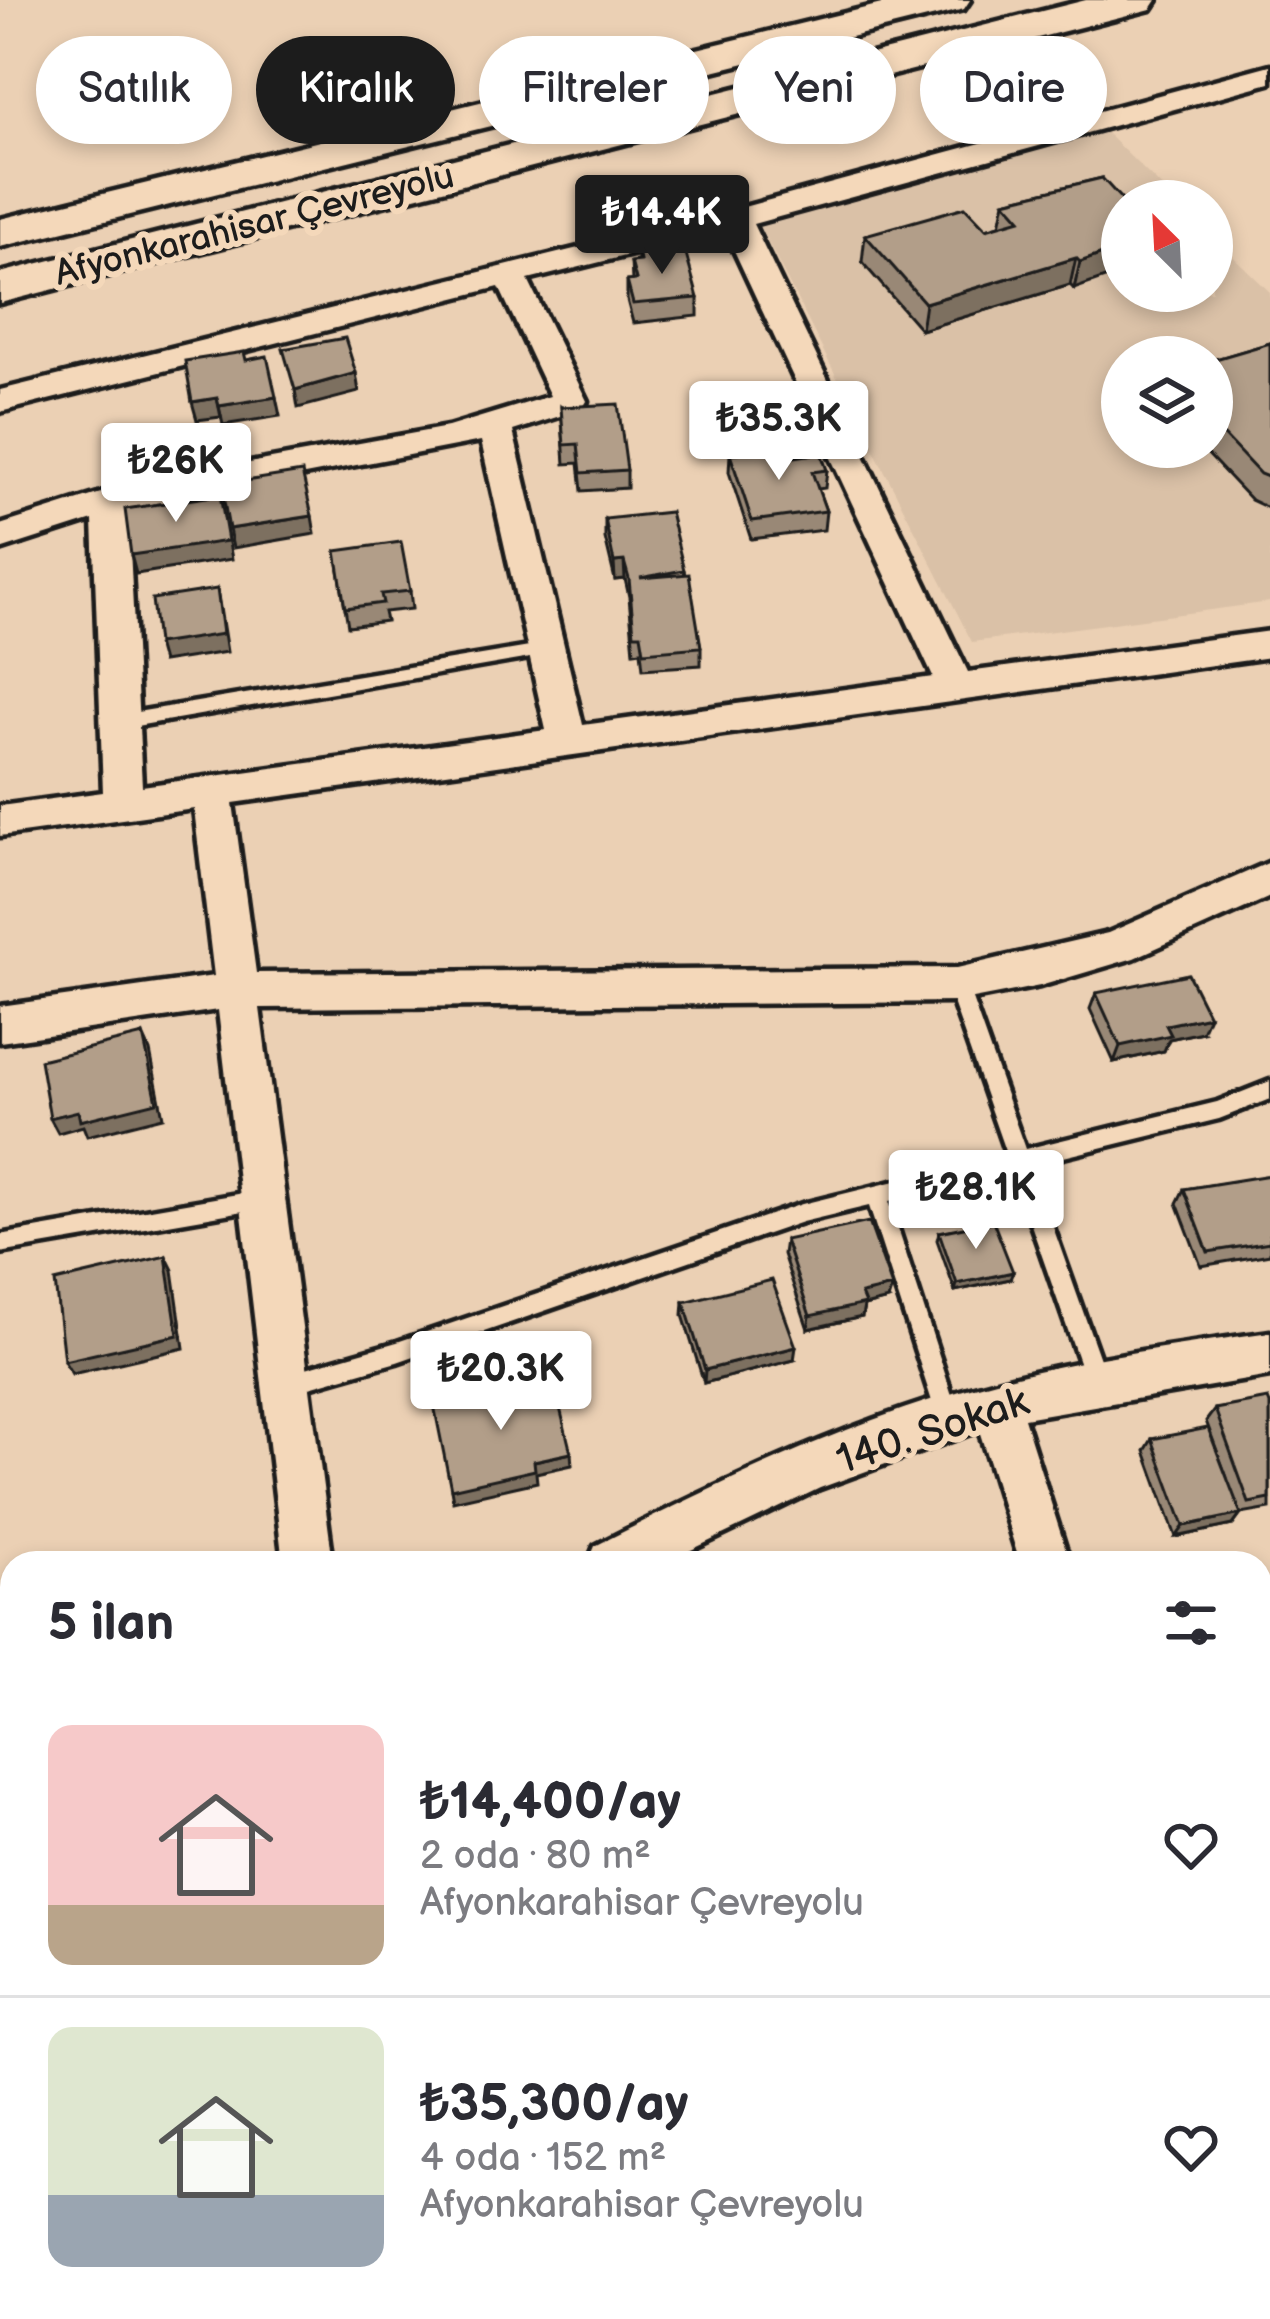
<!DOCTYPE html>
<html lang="tr">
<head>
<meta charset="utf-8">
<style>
  body { margin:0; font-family:"Balsamiq Sans",sans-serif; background:#f2f2f3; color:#2b2b33; height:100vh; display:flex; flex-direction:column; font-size:45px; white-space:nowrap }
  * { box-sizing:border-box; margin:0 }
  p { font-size:39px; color:#7c7c81 }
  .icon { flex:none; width:66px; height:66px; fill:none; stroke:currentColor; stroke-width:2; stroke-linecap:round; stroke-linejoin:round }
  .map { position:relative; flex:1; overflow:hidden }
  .panel { position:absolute; left:0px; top:1551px; width:1272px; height:768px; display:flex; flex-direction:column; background:#fff; border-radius:36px 36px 0 0; box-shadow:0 6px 18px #0003 }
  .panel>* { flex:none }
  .hud { position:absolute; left:36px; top:36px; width:1200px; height:108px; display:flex; gap:24px }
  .needle { width:78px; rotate:336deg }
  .tools { position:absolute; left:1101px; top:180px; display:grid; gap:24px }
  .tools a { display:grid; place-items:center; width:132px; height:132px; border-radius:50%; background:#fff; box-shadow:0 6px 18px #0003; font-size:60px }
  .price { position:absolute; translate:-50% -102px; padding:0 27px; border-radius:12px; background:#fff; color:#222; font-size:39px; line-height:78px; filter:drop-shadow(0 3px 6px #0008) }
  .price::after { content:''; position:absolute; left:50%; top:72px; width:36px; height:27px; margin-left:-18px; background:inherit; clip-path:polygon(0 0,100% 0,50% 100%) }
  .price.selected { background:#1c1c1c; color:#fff }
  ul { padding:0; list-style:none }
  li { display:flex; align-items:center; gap:36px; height:300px; padding:0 48px }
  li+li { border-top:3px solid #e1e1e2 }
  li span { display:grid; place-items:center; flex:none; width:336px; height:240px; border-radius:24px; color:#555 }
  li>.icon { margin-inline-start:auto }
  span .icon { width:144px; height:144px; fill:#fffc; stroke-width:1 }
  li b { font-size:51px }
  h2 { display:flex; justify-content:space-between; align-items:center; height:144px; padding:0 48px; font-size:51px }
  .chip { padding:0 42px; border-radius:54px; background:#fff; box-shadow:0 6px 18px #0003; font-size:42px; line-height:108px }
  .chip.selected { background:#1c1c1c; color:#fff }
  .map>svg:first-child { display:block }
</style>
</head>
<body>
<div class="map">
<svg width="1270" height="2319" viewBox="0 0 1270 2319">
  <rect width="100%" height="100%" fill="#ebd0b4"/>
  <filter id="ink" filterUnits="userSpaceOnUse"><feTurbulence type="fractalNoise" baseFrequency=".00833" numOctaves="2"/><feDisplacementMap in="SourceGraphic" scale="24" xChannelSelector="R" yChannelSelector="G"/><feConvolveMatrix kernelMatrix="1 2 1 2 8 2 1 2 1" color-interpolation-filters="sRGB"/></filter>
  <g filter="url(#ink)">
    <!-- built -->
    <path fill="#dac1a7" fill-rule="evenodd" d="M 1101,128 L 1176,201 L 1122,201 L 1122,291 L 1212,291 L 1212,236 L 1270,292 L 1270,602 L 972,642 L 757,221 ZM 1122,357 L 1212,357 L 1212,447 L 1122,447 Z"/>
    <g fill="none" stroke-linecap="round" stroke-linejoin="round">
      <!-- service casing -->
      <g stroke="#1c1c1c" stroke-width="9">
        <g id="service">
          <path d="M 547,644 L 553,646 L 553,654 L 119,729 L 110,722 L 119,715 Z"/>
          <path d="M 957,977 L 967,985 L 1025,1149 L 1217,1102 L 1270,1081 L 1270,1099 L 1219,1119 L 1031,1165 L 1107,1379 L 1104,1386 L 1096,1389 L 1088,1386 L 1085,1379 L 1012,1170 L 889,1201 L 960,1420 L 957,1427 L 949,1431 L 941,1427 L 938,1420 L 869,1206 L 802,1222 L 397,1362 L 285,1394 L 277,1391 L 274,1384 L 277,1377 L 285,1374 L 397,1342 L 802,1204 L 1006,1154 L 947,985 Z"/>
          <path d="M 261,1190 L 269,1192 L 272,1199 L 269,1206 L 261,1208 L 0,1253 L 0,1235 Z"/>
          <path d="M 1270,1647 L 1270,1671 L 1260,1672 L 1260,1648 Z"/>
          <path d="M 12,1968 L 12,1994 L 0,1996 L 0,1970 Z"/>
        </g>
      </g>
      <!-- minor casing -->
      <g stroke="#1c1c1c" stroke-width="9">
        <g id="minor">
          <path d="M 1270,65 L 1270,83 L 753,224 L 968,672 L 1270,631 L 1270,657 L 233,803 L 256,973 L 957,968 L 1108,933 L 1270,862 L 1270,897 L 1134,958 L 1040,986 L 957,1002 L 260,1008 L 333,1563 L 283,1563 L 218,1010 L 0,1042 L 0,1006 L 214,976 L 194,809 L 0,836 L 0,806 L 103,792 L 93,520 L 0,550 L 0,525 L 123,486 L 448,427 L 550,396 L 499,287 L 0,412 L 0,390 L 725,212 ZM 725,231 L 933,677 L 583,725 L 513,431 L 582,409 L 587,401 L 528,280 ZM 481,441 L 546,730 L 142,786 L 128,509 Z"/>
          <path d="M 1270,1332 L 1270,1376 L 1024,1418 L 1070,1563 L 1020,1563 L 979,1430 L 820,1488 L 664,1563 L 588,1563 L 595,1546 C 725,1480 859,1416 1000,1380 C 1089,1357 1180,1345 1270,1332 Z"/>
          <path d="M 12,1602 L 12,1652 L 0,1655 L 0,1603 Z"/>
          <path d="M 1270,2141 L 1270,2201 L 1260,2203 L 1260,2143 Z"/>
          <path d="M 354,2307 L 416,2307 L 417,2319 L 355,2319 Z"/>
          <path d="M 648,2307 L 753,2307 L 748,2319 L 643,2319 Z"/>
        </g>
      </g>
      <!-- trunk casing -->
      <g stroke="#1c1c1c" stroke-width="9">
        <g id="trunk">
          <path d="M 898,0 L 970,0 L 964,9 L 0,247 L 0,219 Z"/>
          <path d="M 1086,0 L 1157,0 L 1151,9 L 0,303 L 0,273 Z"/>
        </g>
      </g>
      <!-- service -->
      <use href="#service" fill="#f4d8ba" fill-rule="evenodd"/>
      <!-- minor -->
      <use href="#minor" fill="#f4d8ba" fill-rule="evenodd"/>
      <!-- trunk -->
      <use href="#trunk" fill="#f4d8ba" fill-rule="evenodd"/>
    </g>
    <!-- wall -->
    <g fill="#998876" stroke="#1c1c1c" stroke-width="3">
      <path d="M 1102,178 L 1074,289 L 1070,285 L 921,330 L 862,262 L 865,235 L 986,229 L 1000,225 L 1005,201 Z"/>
      <path d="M 638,251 L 698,298 L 698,316 L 633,323 L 627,300 L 627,281 L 632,281 L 631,262 L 638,261 Z"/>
      <path d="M 1270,343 L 1270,509 L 1251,500 L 1201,447 L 1212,447 L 1212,360 Z"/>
      <path d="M 561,407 L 627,470 L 627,488 L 582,491 L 579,463 L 565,464 Z"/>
      <path d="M 730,454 L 794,457 L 827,470 L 825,488 L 818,489 L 826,511 L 824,530 L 751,539 L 729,472 Z"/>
      <path d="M 605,519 L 684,570 L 701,647 L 701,665 L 643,669 L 641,651 L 634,652 L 629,597 L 625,579 L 615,580 L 605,538 Z"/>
      <path d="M 336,551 L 410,591 L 412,609 L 384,612 L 386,621 L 348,626 Z"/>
      <path d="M 1096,993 L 1202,1032 L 1169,1039 L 1164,1051 L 1114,1062 L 1090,1009 Z"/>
      <path d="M 1270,1176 L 1270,1254 L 1201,1266 L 1177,1203 L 1184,1189 Z"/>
      <path d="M 939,1232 L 1010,1279 L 955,1291 L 937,1240 Z"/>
      <path d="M 785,1240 L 888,1300 L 864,1306 L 862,1317 L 808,1329 L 783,1254 Z"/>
      <path d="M 684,1302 L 794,1360 L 704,1383 L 683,1315 Z"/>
      <path d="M 1270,1404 L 1270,1509 L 1241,1514 L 1233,1525 L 1176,1537 L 1145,1451 L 1152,1439 L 1226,1475 L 1206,1421 L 1215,1409 Z"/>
      <path d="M 1270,1727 L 1270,1796 L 1260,1769 L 1260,1729 Z"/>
    </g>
    <!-- shaded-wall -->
    <g fill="#7d6f60" stroke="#1c1c1c" stroke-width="3">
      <path d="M 1122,247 L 1122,272 L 1074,289 L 1080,262 Z"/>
      <path d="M 1076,258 L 1070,285 L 921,330 L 925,303 Z"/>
      <path d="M 356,373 L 359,392 L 298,408 L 295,390 Z"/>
      <path d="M 276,397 L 280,416 L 223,425 L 219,406 Z"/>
      <path d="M 217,398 L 221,417 L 197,420 L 192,402 Z"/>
      <path d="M 220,495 L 232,559 L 136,574 L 131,555 Z"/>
      <path d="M 312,516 L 315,534 L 233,548 L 229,529 Z"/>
      <path d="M 624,561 L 625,579 L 615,580 L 614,562 Z"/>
      <path d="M 217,589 L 227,652 L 162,662 L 157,644 Z"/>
      <path d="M 1209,1016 L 1202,1032 L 1169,1039 L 1164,1051 L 1114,1062 L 1120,1046 L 1166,1025 Z"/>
      <path d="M 143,1035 L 150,1051 L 163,1117 L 87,1136 L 83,1126 L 58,1133 L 50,1118 Z"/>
      <path d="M 166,1256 L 173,1270 L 184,1348 L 72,1374 L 64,1361 Z"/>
      <path d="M 1013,1272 L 1010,1279 L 955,1291 L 957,1284 Z"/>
      <path d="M 892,1287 L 888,1300 L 864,1306 L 862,1317 L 808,1329 L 810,1316 L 861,1294 Z"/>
      <path d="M 796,1347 L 794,1360 L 704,1383 L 705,1370 Z"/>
      <path d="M 571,1453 L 572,1465 L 536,1473 L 537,1482 L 453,1501 L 451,1489 L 534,1461 Z"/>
      <path d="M 1241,1514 L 1233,1525 L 1176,1537 L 1184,1526 Z"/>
      <path d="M 12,1805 L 12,1815 L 0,1818 L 0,1808 Z"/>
    </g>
    <!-- building -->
    <g fill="#b29e89" stroke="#1c1c1c" stroke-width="3">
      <path d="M 1102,178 L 1123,201 L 1122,247 L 1080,262 L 1076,258 L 925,303 L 865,235 L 965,207 L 986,229 L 1021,219 L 1005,201 Z"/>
      <path d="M 684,247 L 698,298 L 633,304 L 627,281 L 636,280 L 631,262 L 640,261 L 638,251 Z"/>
      <path d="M 345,338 L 356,373 L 295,390 L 283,349 Z"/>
      <path d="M 1270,343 L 1270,478 L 1260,474 L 1212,423 L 1212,360 Z"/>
      <path d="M 244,352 L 246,360 L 267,356 L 276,397 L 219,406 L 217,398 L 192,402 L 185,361 Z"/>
      <path d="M 618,404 L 627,470 L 581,473 L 578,444 L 564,445 L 561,407 Z"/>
      <path d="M 791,446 L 794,457 L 821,453 L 827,470 L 812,472 L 826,511 L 752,521 L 730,454 Z"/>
      <path d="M 302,472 L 312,516 L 229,529 L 221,485 Z"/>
      <path d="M 220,495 L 228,541 L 131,555 L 125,509 Z"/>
      <path d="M 670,512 L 684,570 L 640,578 L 689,574 L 701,647 L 644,652 L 641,634 L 634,634 L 629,579 L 624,561 L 614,562 L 605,519 Z"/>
      <path d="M 401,542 L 410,591 L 381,594 L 383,603 L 345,608 L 336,551 Z"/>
      <path d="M 217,589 L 223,634 L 157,644 L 152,599 Z"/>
      <path d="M 1188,974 L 1209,1016 L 1166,1025 L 1171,1035 L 1120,1046 L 1096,993 Z"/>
      <path d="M 143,1035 L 157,1102 L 80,1121 L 78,1111 L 50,1118 L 40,1060 Z"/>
      <path d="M 1270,1175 L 1270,1242 L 1208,1252 L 1184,1189 Z"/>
      <path d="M 993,1221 L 1013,1272 L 957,1284 L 939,1232 Z"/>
      <path d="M 869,1222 L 892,1287 L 861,1294 L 865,1304 L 810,1316 L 785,1240 Z"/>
      <path d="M 166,1256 L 178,1335 L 64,1361 L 55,1282 Z"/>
      <path d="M 772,1280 L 796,1347 L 705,1370 L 684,1302 Z"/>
      <path d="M 553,1379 L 571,1453 L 534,1461 L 535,1470 L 451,1489 L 434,1405 Z"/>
      <path d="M 1268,1399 L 1270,1404 L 1270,1499 L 1249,1503 L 1215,1409 Z"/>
      <path d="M 1208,1428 L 1241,1514 L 1184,1526 L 1152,1439 Z"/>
      <path d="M 892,1553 L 896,1563 L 844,1563 Z"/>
      <path d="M 12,1688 L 12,1805 L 0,1808 L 0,1691 Z"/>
      <path d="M 1270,1727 L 1270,1761 L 1260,1735 L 1260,1729 Z"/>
    </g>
  </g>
  <g text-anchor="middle" stroke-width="12" stroke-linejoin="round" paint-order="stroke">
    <!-- far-street labels -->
    <g font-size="36" fill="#1c1c1c" stroke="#f4d8ba">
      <text transform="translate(254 223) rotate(-14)" y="13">Afyonkarahisar Çevreyolu</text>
    </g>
    <!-- street labels -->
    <g font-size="42" fill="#1c1c1c" stroke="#f4d8ba">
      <text transform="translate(932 1429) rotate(-18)" y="15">140. Sokak</text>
    </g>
  </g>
</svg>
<div class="tools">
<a><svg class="needle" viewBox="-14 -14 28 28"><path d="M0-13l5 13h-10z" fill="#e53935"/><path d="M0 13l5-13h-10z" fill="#7c7c81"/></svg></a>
<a><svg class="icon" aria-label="layers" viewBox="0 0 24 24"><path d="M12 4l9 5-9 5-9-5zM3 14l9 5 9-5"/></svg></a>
</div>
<b class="price selected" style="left:662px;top:277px">₺14.4K</b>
<b class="price" style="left:779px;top:483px">₺35.3K</b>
<b class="price" style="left:176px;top:525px">₺26K</b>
<b class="price" style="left:976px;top:1252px">₺28.1K</b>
<b class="price" style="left:501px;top:1433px">₺20.3K</b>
<div class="hud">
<a class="chip">Satılık</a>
<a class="chip selected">Kiralık</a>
<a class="chip">Filtreler</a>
<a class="chip">Yeni</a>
<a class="chip">Daire</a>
</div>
<section class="panel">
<h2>5 ilan<svg class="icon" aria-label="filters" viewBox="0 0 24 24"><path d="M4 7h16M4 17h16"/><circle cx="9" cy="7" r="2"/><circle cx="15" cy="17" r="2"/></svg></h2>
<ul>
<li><span style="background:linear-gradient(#f6c9c9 75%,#b9a48a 0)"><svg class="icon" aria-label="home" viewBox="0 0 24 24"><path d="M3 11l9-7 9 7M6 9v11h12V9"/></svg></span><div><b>₺14,400/ay</b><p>2 oda · 80 m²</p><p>Afyonkarahisar Çevreyolu</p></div><svg class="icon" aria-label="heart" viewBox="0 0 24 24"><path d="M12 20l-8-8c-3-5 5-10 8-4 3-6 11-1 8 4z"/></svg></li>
<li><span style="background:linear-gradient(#dfe7d0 70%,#9aa5b1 0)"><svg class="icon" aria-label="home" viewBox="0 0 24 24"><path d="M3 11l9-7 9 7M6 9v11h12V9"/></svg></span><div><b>₺35,300/ay</b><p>4 oda · 152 m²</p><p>Afyonkarahisar Çevreyolu</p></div><svg class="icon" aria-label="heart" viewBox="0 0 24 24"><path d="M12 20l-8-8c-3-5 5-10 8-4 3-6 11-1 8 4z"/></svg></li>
</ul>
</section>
</div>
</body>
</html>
